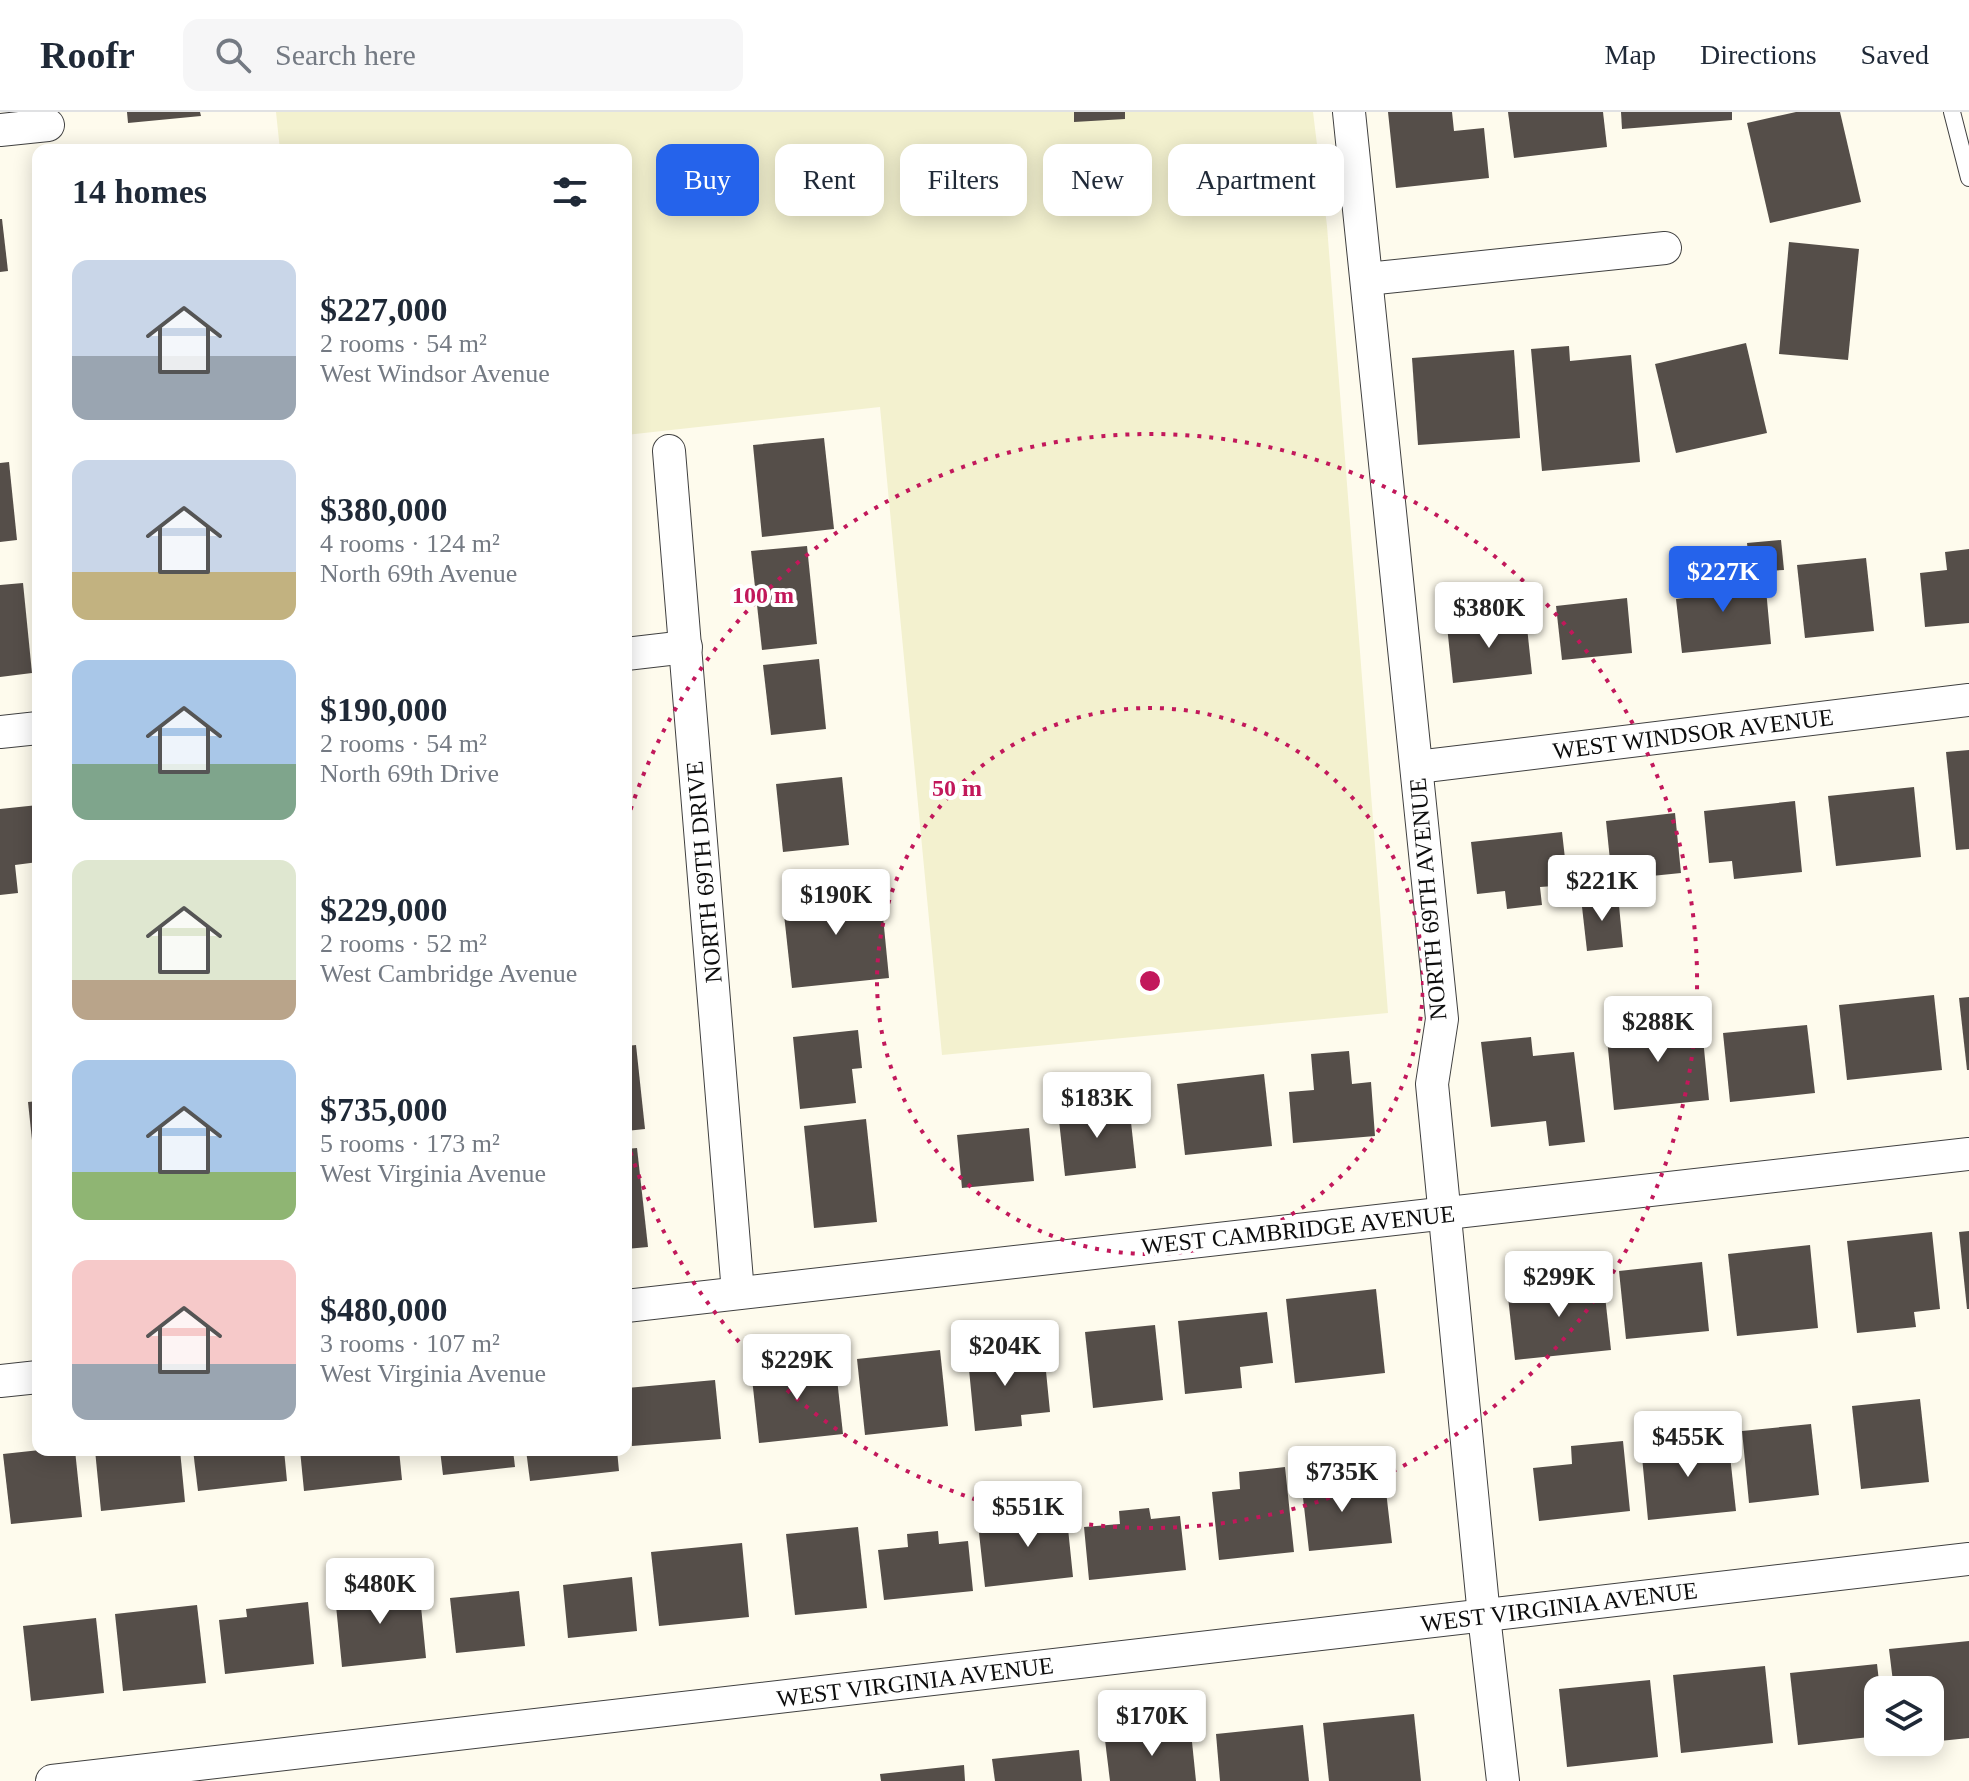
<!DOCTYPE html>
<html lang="en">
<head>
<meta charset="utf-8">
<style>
  body { margin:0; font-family:Georgia,serif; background:#f6f6f7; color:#1f2937; height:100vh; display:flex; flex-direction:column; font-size:30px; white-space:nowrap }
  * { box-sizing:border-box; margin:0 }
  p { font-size:26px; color:#747a83 }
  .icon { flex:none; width:44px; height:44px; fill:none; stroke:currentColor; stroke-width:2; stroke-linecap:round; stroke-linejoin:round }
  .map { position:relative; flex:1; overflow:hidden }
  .side { position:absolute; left:32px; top:32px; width:600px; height:1312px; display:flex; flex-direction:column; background:#fff; border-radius:16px; box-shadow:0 4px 20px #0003 }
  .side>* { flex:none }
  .top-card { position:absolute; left:656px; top:32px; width:760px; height:72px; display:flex; gap:16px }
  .tools { position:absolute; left:1864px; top:1564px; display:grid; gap:16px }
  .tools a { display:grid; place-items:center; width:80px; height:80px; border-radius:16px; background:#fff; box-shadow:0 4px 20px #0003; font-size:40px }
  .price { position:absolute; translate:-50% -68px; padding:0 18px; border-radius:8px; background:#fff; color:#222; font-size:26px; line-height:52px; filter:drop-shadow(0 2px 4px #0008) }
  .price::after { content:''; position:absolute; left:50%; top:48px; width:24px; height:18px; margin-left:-12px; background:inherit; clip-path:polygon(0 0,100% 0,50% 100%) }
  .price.selected { background:#2563eb; color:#fff }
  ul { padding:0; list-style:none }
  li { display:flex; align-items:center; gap:24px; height:200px; padding:0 40px }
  li span { display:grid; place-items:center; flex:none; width:224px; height:160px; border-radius:16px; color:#555 }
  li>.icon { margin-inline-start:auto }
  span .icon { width:96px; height:96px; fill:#fffc; stroke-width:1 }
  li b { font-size:34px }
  h2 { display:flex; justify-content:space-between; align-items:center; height:96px; padding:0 40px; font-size:34px }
  .pill { padding:0 28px; border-radius:16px; background:#fff; box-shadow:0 4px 20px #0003; font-size:28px; line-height:72px }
  .pill.selected { background:#2563eb; color:#fff }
  header { display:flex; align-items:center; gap:48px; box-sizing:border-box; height:112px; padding:0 40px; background:#fff; border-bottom:2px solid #e0e1e3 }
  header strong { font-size:38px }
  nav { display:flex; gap:44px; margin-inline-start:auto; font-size:28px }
  .search { width:560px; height:72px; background:#f6f6f7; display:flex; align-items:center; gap:20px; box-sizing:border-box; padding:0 28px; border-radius:16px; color:#747a83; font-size:30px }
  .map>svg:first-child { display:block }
</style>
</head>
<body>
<header>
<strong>Roofr</strong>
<div class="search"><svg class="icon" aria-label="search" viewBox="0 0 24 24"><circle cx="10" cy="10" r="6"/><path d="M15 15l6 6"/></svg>Search here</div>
<nav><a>Map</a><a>Directions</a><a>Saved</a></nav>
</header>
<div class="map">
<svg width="1969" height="1669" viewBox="0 0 1969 1669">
  <rect width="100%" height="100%" fill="#fefbed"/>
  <!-- farmland -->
  <path fill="#f3f1cf" d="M 276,0 L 1313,0 L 1327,114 L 1388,901 L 942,943 L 880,295 L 626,323 L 626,38 L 280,38 Z"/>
  <!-- building -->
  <g fill="#554e49">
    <path d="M 127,0 L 200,0 L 201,4 L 128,11 Z"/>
    <path d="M 1074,0 L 1125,0 L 1125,7 L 1074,10 Z"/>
    <path d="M 1388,0 L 1452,0 L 1454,19 L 1484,16 L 1489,66 L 1396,76 Z"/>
    <path d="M 1508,0 L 1603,0 L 1607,35 L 1514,46 Z"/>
    <path d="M 1621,0 L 1732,0 L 1732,8 L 1622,17 Z"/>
    <path d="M 1796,0 L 1840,0 L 1861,90 L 1770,111 L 1747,11 Z"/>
    <path d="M 0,107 L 2,107 L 8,159 L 0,160 Z"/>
    <path d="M 1789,130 L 1859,137 L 1848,248 L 1779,242 Z"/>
    <path d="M 1746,231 L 1767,321 L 1676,341 L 1655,252 Z"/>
    <path d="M 1569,234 L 1570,249 L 1631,243 L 1640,350 L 1542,359 L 1531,237 Z"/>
    <path d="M 1514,238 L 1520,326 L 1418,333 L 1412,246 Z"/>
    <path d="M 824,326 L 834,417 L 762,425 L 753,333 Z"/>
    <path d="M 9,350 L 17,428 L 0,430 L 0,351 Z"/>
    <path d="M 1781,428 L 1784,458 L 1750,460 L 1747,431 Z"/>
    <path d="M 807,434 L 817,532 L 762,538 L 751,439 Z"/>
    <path d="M 1969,437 L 1969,511 L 1925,515 L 1920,461 L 1947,458 L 1945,440 Z"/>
    <path d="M 1866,446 L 1874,519 L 1805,526 L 1797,453 Z"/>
    <path d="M 1733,451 L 1736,480 L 1766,477 L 1771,532 L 1682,541 L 1676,487 L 1703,484 L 1700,454 Z"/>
    <path d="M 23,471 L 32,561 L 0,565 L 0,473 Z"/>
    <path d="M 1627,486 L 1632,541 L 1562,548 L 1556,494 Z"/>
    <path d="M 1526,506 L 1532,562 L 1453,571 L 1447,514 Z"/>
    <path d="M 819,547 L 826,617 L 771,623 L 763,553 Z"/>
    <path d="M 1969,638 L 1969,737 L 1956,738 L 1946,640 Z"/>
    <path d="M 842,665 L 849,733 L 783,740 L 776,672 Z"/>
    <path d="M 1914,675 L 1921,745 L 1836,754 L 1828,684 Z"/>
    <path d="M 1795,689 L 1802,760 L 1734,767 L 1732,749 L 1709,751 L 1704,699 Z"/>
    <path d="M 38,693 L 38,750 L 15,753 L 18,781 L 0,783 L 0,697 Z"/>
    <path d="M 1675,701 L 1681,761 L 1612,768 L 1606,709 Z"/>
    <path d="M 1562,720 L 1568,773 L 1540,775 L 1542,793 L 1507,797 L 1505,779 L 1477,782 L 1471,730 Z"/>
    <path d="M 880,774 L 889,866 L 792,876 L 782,784 Z"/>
    <path d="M 1618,783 L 1623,835 L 1587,839 L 1581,786 Z"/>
    <path d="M 1934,883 L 1942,958 L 1847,968 L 1839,893 Z"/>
    <path d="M 1969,885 L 1969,958 L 1967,958 L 1959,886 Z"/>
    <path d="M 1701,906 L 1709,988 L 1614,998 L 1606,916 Z"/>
    <path d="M 1807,913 L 1815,981 L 1730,990 L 1723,921 Z"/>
    <path d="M 858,918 L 862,956 L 852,957 L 856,991 L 800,997 L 793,925 Z"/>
    <path d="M 1531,925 L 1533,944 L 1574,940 L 1585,1030 L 1549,1034 L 1546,1009 L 1491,1015 L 1481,930 Z"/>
    <path d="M 636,933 L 645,1017 L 626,1019 L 626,934 Z"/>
    <path d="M 1349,939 L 1352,972 L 1371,970 L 1375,1024 L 1293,1031 L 1289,980 L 1314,978 L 1311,942 Z"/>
    <path d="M 1264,962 L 1272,1034 L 1185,1043 L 1177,972 Z"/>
    <path d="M 38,989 L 38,1066 L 36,1066 L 28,990 Z"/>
    <path d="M 1129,992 L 1136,1056 L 1065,1064 L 1058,999 Z"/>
    <path d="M 866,1007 L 877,1110 L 814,1116 L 804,1014 Z"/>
    <path d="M 1029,1016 L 1034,1069 L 962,1076 L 957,1023 Z"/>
    <path d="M 637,1036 L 648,1135 L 626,1137 L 626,1037 Z"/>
    <path d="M 1969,1119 L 1969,1197 L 1967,1197 L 1959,1120 Z"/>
    <path d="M 1932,1120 L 1940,1197 L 1914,1200 L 1916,1215 L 1857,1221 L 1847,1129 Z"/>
    <path d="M 1810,1133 L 1818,1216 L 1737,1224 L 1728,1142 Z"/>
    <path d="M 1702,1150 L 1709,1219 L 1626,1227 L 1619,1159 Z"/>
    <path d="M 1603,1166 L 1611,1238 L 1515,1248 L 1507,1176 Z"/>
    <path d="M 1376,1177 L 1385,1261 L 1295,1271 L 1286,1187 Z"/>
    <path d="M 1267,1200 L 1273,1251 L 1240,1255 L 1242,1276 L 1185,1282 L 1178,1209 Z"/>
    <path d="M 1155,1213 L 1163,1288 L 1093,1296 L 1085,1220 Z"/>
    <path d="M 1012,1232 L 1014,1252 L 1045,1249 L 1050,1300 L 1021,1303 L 1022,1314 L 975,1319 L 967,1237 Z"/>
    <path d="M 940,1238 L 948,1314 L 865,1323 L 857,1247 Z"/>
    <path d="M 835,1248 L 843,1322 L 759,1331 L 751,1257 Z"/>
    <path d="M 715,1268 L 721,1327 L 632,1334 L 627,1276 Z"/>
    <path d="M 1920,1287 L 1929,1370 L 1861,1377 L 1852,1294 Z"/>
    <path d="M 1811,1312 L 1819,1383 L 1749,1391 L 1742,1319 Z"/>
    <path d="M 1728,1325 L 1736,1399 L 1648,1408 L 1641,1334 Z"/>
    <path d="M 1623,1329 L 1630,1399 L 1539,1409 L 1533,1356 L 1572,1352 L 1571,1334 Z"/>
    <path d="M 40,1338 L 75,1338 L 82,1405 L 11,1412 L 3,1342 Z"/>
    <path d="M 95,1338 L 180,1338 L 185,1390 L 101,1399 Z"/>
    <path d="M 193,1338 L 284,1338 L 287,1369 L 198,1379 Z"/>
    <path d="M 300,1338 L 399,1338 L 402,1368 L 304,1379 Z"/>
    <path d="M 440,1338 L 513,1338 L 515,1355 L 443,1363 Z"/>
    <path d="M 526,1338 L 617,1338 L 619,1359 L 530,1369 Z"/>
    <path d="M 1285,1355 L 1294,1440 L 1219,1448 L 1212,1380 L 1240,1377 L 1239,1360 Z"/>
    <path d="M 1333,1355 L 1336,1385 L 1386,1379 L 1392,1431 L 1309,1439 L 1300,1359 Z"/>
    <path d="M 1149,1396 L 1151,1407 L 1180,1404 L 1186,1458 L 1089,1468 L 1084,1415 L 1120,1412 L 1119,1399 Z"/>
    <path d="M 1066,1397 L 1073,1465 L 985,1475 L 979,1421 L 1007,1418 L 1005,1403 Z"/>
    <path d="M 858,1415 L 867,1496 L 795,1503 L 786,1422 Z"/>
    <path d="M 938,1419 L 939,1432 L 968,1429 L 973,1479 L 884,1488 L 878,1438 L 908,1435 L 907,1422 Z"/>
    <path d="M 742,1431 L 749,1505 L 659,1514 L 651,1440 Z"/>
    <path d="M 632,1465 L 637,1519 L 568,1526 L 563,1473 Z"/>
    <path d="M 419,1474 L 426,1546 L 342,1555 L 335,1483 Z"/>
    <path d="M 519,1479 L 525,1534 L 456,1541 L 450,1486 Z"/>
    <path d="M 308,1490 L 314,1552 L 225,1562 L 219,1508 L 247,1505 L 246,1497 Z"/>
    <path d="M 197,1493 L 206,1571 L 123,1579 L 115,1502 Z"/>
    <path d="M 96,1506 L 104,1581 L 31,1589 L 23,1514 Z"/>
    <path d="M 1969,1529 L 1969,1626 L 1930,1630 L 1930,1578 L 1894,1578 L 1889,1537 Z"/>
    <path d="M 1877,1552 L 1880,1578 L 1878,1624 L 1798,1633 L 1790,1561 Z"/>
    <path d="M 1765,1554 L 1773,1631 L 1681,1641 L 1673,1563 Z"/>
    <path d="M 1650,1568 L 1658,1645 L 1567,1655 L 1559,1577 Z"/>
    <path d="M 1414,1602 L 1421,1669 L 1329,1669 L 1323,1611 Z"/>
    <path d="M 1303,1613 L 1309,1669 L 1220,1669 L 1216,1622 Z"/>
    <path d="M 1191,1620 L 1196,1669 L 1110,1669 L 1105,1628 Z"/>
    <path d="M 1079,1638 L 1082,1669 L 995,1669 L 992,1647 Z"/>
    <path d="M 964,1653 L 965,1669 L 881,1669 L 880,1662 Z"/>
  </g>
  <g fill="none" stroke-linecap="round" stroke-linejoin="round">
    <!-- service casing -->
    <g stroke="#404040" stroke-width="18">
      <path id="service" d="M 1952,0 L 1969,66"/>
    </g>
    <!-- minor casing -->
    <g stroke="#404040" stroke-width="34">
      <g id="minor">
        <path d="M 1349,0 L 1442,907 L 1432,972 L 1484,1504 L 1503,1669"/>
        <path d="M 0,18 L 48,13"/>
        <path d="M 1367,167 L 1665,136"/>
        <path d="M 669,339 L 738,1181"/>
        <path d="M 626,542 L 686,535"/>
        <path d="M 0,620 L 38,616"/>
        <path d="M 1417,655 L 1969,588"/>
        <path d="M 626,1194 L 1969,1042"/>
        <path d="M 0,1269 L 38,1265"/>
        <path d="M 52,1669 L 1969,1447"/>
      </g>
    </g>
    <!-- service -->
    <use href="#service" stroke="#fff" stroke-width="16"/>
    <!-- minor -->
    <use href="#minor" stroke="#fff" stroke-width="32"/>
  </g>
  <!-- distance rings -->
  <g fill="none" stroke="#c2185b" stroke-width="4" stroke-dasharray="4 8">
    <circle cx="1150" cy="869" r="273"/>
    <path d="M627 709A547 547 0 1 1 627 1029"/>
  </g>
  <g text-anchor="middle" stroke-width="8" stroke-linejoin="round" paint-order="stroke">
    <!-- street labels -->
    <g font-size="24" fill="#0d0d0d" stroke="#fff">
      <text transform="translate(1693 622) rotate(-7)" y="8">WEST WINDSOR AVENUE</text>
      <text transform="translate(704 760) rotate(-95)" y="8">NORTH 69TH DRIVE</text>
      <text transform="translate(1428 787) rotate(-95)" y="8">NORTH 69TH AVENUE</text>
      <text transform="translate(1298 1118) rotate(-6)" y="8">WEST CAMBRIDGE AVENUE</text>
      <text transform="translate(1559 1495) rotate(-7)" y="8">WEST VIRGINIA AVENUE</text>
      <text transform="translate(915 1570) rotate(-7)" y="8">WEST VIRGINIA AVENUE</text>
    </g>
  </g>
  <circle cx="1150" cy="869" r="12" fill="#c2185b" stroke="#fff" stroke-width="4"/>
  <g font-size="24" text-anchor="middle" font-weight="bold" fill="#c2185b" stroke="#fff" stroke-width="8" stroke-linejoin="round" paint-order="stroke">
    <text x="763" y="491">100 m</text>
    <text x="957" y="684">50 m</text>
  </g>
</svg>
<div class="tools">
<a><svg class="icon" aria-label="layers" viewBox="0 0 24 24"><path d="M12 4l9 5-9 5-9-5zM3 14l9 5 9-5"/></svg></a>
</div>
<b class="price selected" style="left:1723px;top:502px">$227K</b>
<b class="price" style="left:1489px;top:538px">$380K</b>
<b class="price" style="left:1602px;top:811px">$221K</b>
<b class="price" style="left:836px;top:825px">$190K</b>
<b class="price" style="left:1658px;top:952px">$288K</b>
<b class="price" style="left:1097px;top:1028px">$183K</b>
<b class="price" style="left:1559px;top:1207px">$299K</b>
<b class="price" style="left:1005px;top:1276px">$204K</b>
<b class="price" style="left:797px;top:1290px">$229K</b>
<b class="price" style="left:1688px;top:1367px">$455K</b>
<b class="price" style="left:1342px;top:1402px">$735K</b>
<b class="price" style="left:1028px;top:1437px">$551K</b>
<b class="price" style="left:380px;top:1514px">$480K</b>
<b class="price" style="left:1152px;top:1646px">$170K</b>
<div class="top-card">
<a class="pill selected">Buy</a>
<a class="pill">Rent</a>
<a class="pill">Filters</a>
<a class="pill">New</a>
<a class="pill">Apartment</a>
</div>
<section class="side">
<h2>14 homes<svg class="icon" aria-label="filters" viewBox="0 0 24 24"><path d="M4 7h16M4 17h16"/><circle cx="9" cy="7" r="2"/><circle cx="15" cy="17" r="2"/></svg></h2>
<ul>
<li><span style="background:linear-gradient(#c9d6e8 60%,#9aa5b1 0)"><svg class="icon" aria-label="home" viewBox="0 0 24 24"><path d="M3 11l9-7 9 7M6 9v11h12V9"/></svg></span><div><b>$227,000</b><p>2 rooms · 54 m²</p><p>West Windsor Avenue</p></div></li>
<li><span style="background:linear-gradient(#c9d6e8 70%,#c2b280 0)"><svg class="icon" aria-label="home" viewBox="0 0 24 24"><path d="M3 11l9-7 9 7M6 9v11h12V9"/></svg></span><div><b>$380,000</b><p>4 rooms · 124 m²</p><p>North 69th Avenue</p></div></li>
<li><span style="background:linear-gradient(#a9c7e8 65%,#7fa58c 0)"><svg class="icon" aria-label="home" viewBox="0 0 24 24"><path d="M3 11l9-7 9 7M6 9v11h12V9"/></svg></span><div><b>$190,000</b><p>2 rooms · 54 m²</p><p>North 69th Drive</p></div></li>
<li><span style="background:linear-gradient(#dfe7d0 75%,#b9a48a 0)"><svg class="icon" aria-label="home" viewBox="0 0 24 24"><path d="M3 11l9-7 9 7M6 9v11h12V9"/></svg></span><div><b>$229,000</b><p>2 rooms · 52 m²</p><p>West Cambridge Avenue</p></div></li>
<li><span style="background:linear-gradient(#a9c7e8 70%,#8fb573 0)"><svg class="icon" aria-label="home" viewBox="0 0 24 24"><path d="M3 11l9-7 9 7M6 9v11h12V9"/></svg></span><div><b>$735,000</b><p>5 rooms · 173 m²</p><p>West Virginia Avenue</p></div></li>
<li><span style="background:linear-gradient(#f6c9c9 65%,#9aa5b1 0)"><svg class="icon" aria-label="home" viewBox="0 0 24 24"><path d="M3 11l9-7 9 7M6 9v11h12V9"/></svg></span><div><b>$480,000</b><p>3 rooms · 107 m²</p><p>West Virginia Avenue</p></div></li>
</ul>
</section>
</div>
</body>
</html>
